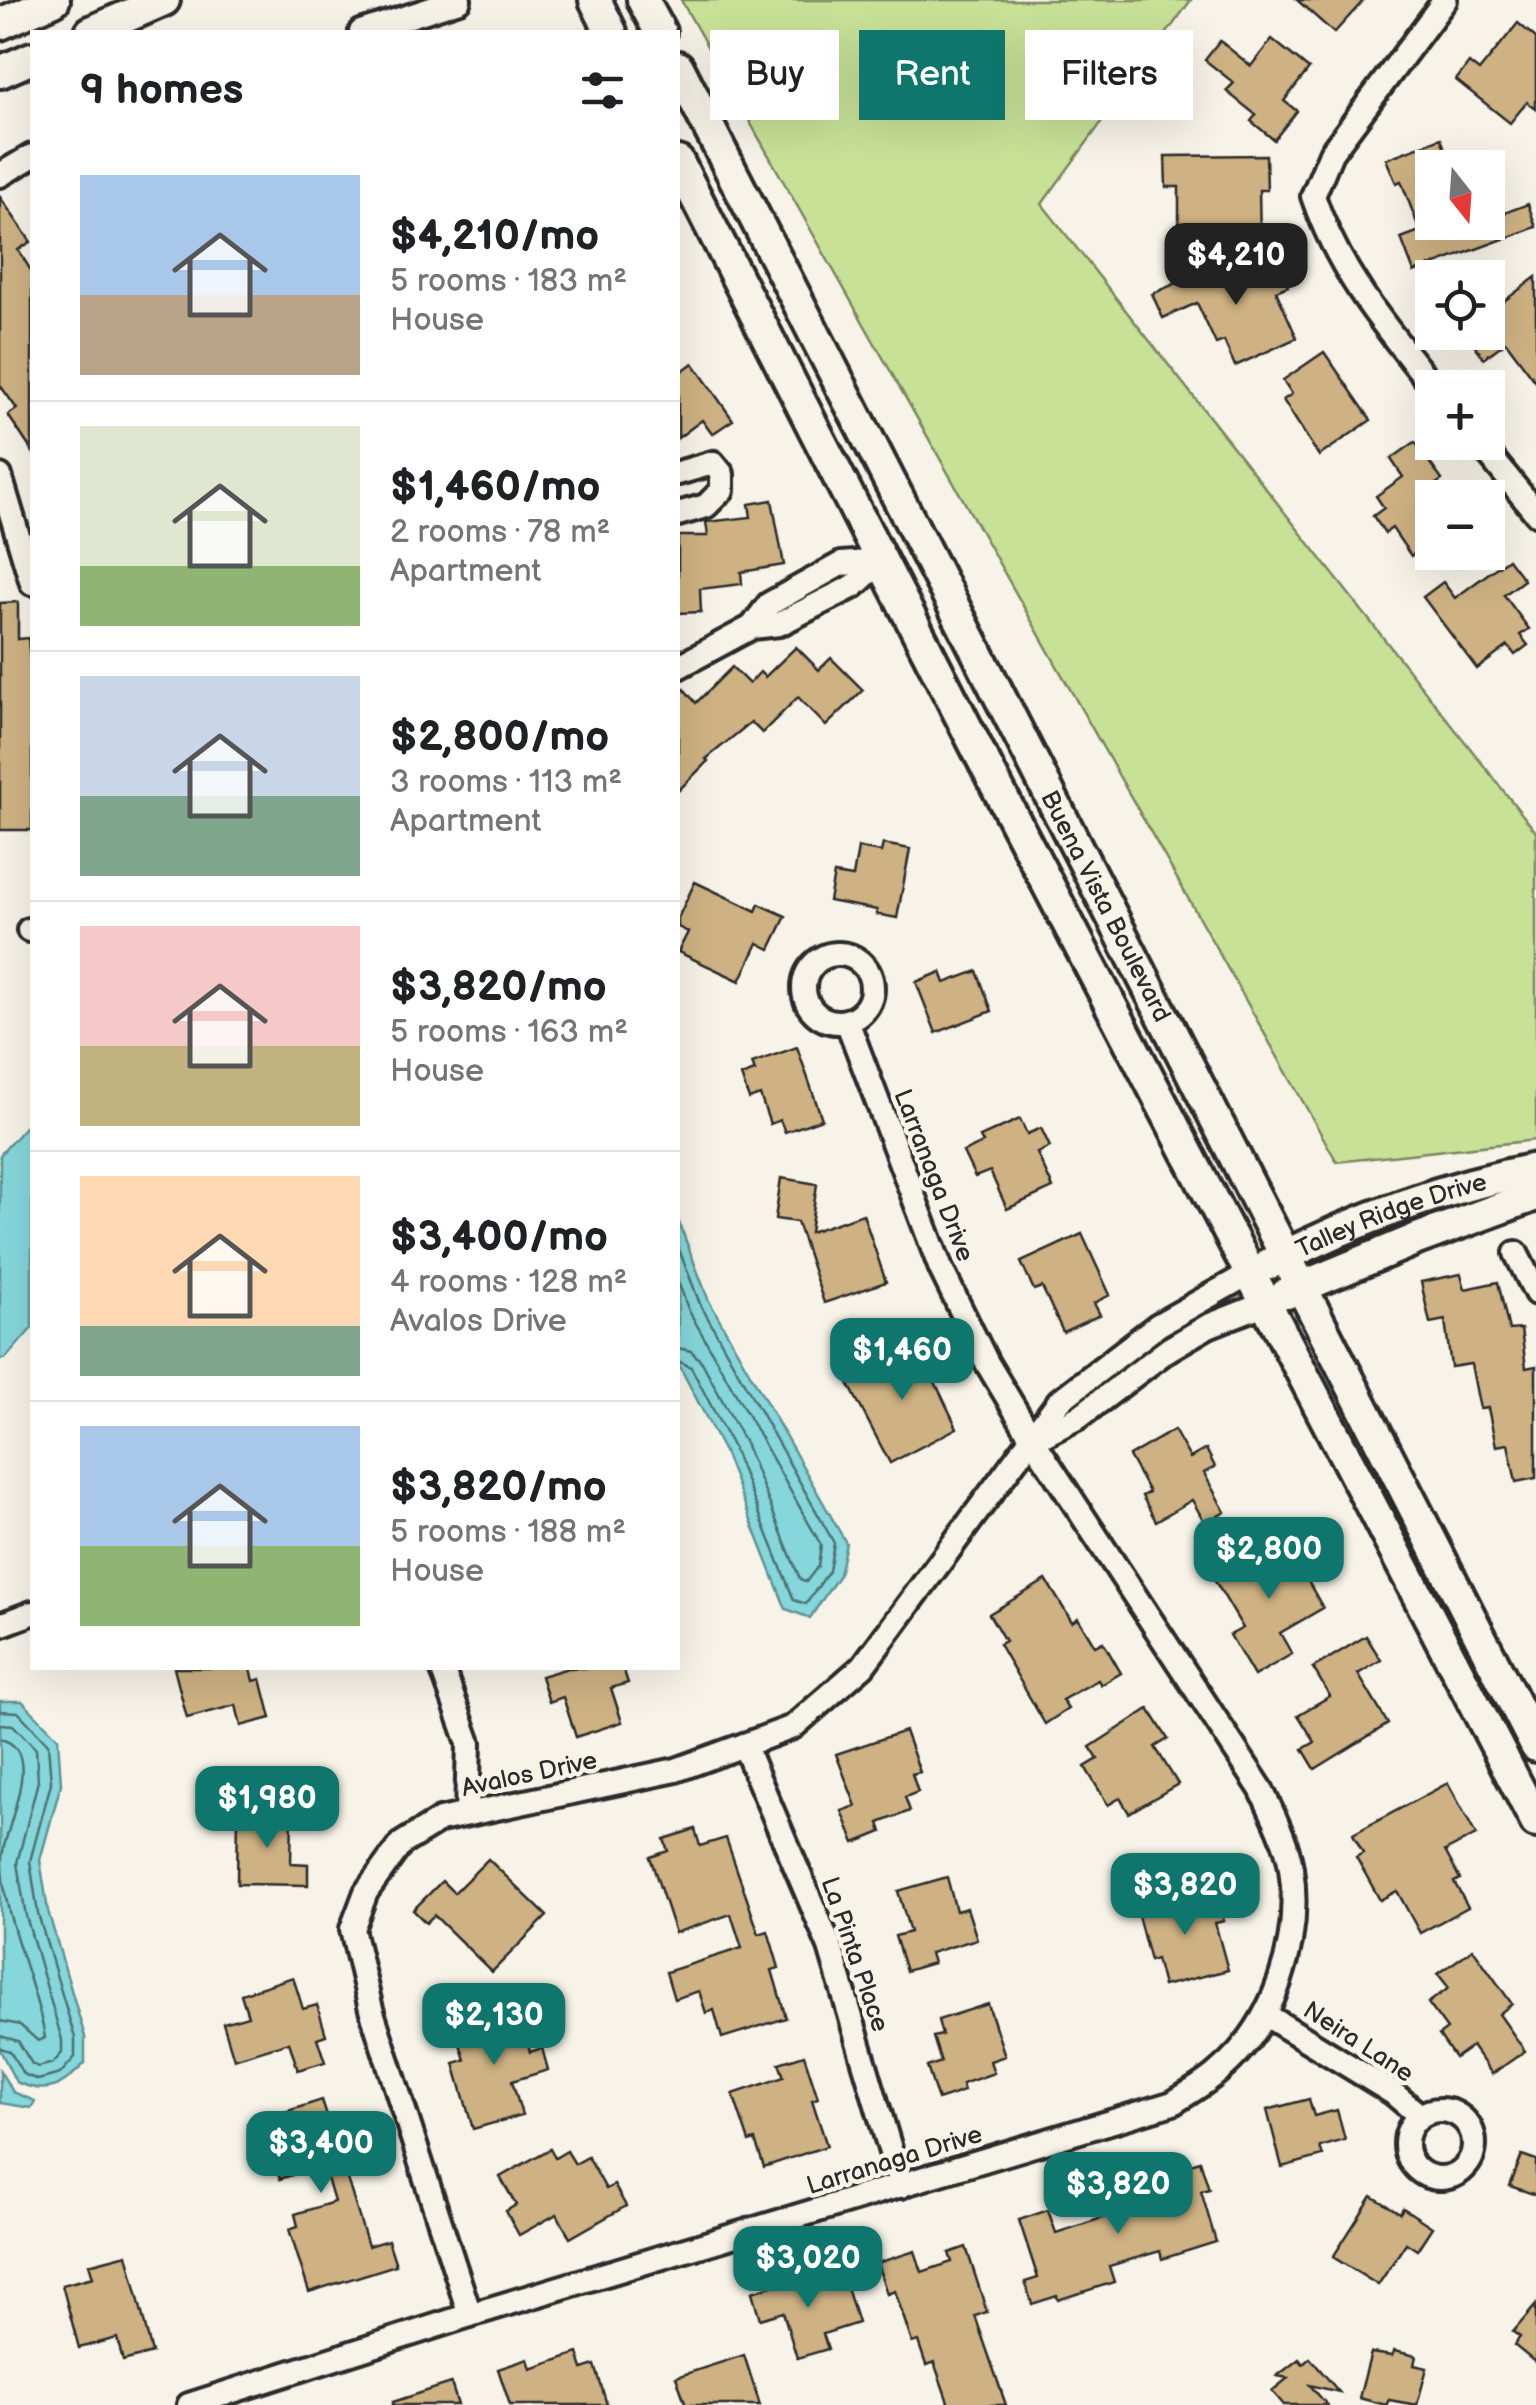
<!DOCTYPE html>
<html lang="en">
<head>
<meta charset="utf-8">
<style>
  body { margin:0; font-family:"Balsamiq Sans",sans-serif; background:#f2f2f2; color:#202124; height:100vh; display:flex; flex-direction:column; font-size:38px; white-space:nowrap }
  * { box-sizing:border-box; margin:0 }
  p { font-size:32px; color:#757577 }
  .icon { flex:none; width:55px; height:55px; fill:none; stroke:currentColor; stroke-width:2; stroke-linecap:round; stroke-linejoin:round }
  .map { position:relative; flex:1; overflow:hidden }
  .panel { position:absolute; left:30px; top:30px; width:650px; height:1640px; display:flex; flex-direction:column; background:#fff; border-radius:0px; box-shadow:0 10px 40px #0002 }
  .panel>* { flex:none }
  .top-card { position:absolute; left:710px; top:30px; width:675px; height:90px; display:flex; gap:20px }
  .needle { width:65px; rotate:163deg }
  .buttons { position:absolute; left:1415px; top:150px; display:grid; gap:20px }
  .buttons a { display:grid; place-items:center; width:90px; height:90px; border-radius:0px; background:#fff; box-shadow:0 10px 40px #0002; font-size:50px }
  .price { position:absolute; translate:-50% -85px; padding:0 22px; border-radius:20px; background:#0f766e; color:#fff; font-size:32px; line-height:65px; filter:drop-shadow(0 2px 5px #0008) }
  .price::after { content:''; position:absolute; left:50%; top:60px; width:30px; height:22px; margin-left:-15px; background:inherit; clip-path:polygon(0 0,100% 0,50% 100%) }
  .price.on { background:#222; color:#fff }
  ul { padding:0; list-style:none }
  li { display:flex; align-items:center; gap:30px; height:250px; padding:0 50px }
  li+li { border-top:2px solid #e0e0e0 }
  li span { display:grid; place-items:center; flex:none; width:280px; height:200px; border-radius:0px; color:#555 }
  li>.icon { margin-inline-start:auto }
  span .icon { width:120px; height:120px; fill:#fffc; stroke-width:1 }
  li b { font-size:42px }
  h2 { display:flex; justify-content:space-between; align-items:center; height:120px; padding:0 50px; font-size:42px }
  .chip { padding:0 35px; border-radius:0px; background:#fff; box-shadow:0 10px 40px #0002; font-size:35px; line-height:90px }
  .chip.on { background:#0f766e; color:#fff }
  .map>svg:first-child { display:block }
</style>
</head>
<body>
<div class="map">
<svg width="1536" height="2405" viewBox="0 0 1536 2405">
  <rect width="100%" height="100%" fill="#f7f3e8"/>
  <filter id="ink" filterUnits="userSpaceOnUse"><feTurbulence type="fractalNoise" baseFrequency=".01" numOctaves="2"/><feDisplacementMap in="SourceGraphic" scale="20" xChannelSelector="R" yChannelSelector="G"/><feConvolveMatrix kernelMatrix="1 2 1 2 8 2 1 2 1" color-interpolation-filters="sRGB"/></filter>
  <g filter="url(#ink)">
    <!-- green -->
    <path fill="#c8e197" stroke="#7a8661" stroke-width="2.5" d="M 681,0 L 1191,0 L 1042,204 L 1536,832 L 1536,1140 L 1337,1162 Z"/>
    <!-- water -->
    <g fill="#85d7db" stroke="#619295" stroke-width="2.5">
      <path d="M 32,1119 L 32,1328 L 5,1359 L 0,1359 L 0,1155 Z"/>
      <path d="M 678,1220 L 708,1299 L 846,1543 L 839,1575 L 810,1618 L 786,1609 L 724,1452 L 678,1363 Z"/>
      <path d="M 0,1701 L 22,1701 L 58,1738 L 61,1784 L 40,1860 L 48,1911 L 85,2037 L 85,2063 C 61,2087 49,2096 16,2082 L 0,2050 Z"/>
      <path d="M 0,2071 L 13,2092 L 35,2101 L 31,2108 L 0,2103 Z"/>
    </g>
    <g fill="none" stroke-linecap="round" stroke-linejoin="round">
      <!-- shore -->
      <g stroke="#4f7071" stroke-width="2.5">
        <path d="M 678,1247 L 700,1304 L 834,1543 L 829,1571 L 806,1604 L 794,1600 L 733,1448 L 691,1367 L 678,1361"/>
        <path d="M 678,1282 L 689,1311 L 821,1545 L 818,1566 L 806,1582 L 800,1579 L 745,1443 L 702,1362 L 691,1351 L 678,1348"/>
        <path d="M 0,1711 L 18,1712 L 48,1744 L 51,1783 L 30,1861 L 38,1914 L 75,2038 L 75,2057 L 60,2074 L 38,2080 L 23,2074 L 10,2051 L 0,2048"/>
        <path d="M 0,1724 L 13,1725 L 36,1749 L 38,1781 L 17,1863 L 26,1916 L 62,2040 L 62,2053 L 53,2063 L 38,2067 L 32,2064 L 18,2041 L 0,2036"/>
        <path d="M 0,1739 C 46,1749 5,1827 2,1857 C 0,1914 37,1983 45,2038 L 38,2041 L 20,2025 L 0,2021"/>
      </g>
    </g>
    <!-- building -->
    <g fill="#ceb283" stroke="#2b2b2b" stroke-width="2.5">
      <path d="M 1297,0 L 1364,0 L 1334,33 Z"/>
      <path d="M 1518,23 L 1536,38 L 1536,109 L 1527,102 L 1510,123 L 1456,80 L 1469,63 L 1479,71 Z"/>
      <path d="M 1272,39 L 1309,69 L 1284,101 L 1297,111 L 1274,140 L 1251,121 L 1256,115 L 1226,91 L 1234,83 L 1205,60 L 1220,41 L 1251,66 Z"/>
      <path d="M 1441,138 L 1452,168 L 1432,168 L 1432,222 L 1488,222 L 1488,219 L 1528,204 L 1536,227 L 1414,272 L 1401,238 L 1420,231 L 1401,181 L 1396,183 L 1386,159 Z"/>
      <path d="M 1266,155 L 1267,190 L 1259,190 L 1260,237 L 1179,239 L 1179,187 L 1166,187 L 1165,156 Z"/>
      <path d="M 0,197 L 31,242 L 18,250 L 32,272 L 32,451 L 8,415 L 17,409 L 0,385 Z"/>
      <path d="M 1275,257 L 1288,286 L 1276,291 L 1297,338 L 1235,366 L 1224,341 L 1216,344 L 1197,303 L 1163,318 L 1152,294 L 1212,267 L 1218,282 Z"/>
      <path d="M 1536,277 L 1536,382 L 1506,342 L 1484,358 L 1465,332 L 1488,332 L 1488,313 Z"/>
      <path d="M 1324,352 L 1371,420 L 1319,456 L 1283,400 L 1292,394 L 1283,380 Z"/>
      <path d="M 693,363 L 733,420 L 712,434 L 702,420 L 678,438 L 678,374 Z"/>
      <path d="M 1415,442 L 1442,480 L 1433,486 L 1442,498 L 1432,498 L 1432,540 L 1411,556 L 1392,528 L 1385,533 L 1373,516 L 1384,508 L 1376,496 L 1403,477 L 1391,459 Z"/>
      <path d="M 772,500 L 784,565 L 741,572 L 742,584 L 700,589 L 701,612 L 678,613 L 678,536 L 708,536 L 706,522 L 751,517 L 749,504 Z"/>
      <path d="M 1508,559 L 1524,580 L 1504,595 L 1529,629 L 1520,635 L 1528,645 L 1515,655 L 1508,646 L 1477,669 L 1423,597 L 1443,582 L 1455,598 Z"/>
      <path d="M 18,602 L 18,639 L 28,638 L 32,686 L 32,830 L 0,830 L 0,603 Z"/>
      <path d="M 796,647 L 819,670 L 831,658 L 863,690 L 826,726 L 798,697 L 762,733 L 751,722 L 706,759 L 708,761 L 678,791 L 678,682 L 696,703 L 732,667 L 749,684 L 760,672 L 765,677 Z"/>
      <path d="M 883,844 L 910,849 L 897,918 L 876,914 L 877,910 L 829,901 L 834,874 L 853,877 L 858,848 L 881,852 Z"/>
      <path d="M 695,882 L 756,911 L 759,904 L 786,916 L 770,949 L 758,943 L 740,981 L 678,952 L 688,932 L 678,927 L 678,918 Z"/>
      <path d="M 977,971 L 992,1011 L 936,1033 L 916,982 L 941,972 L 945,983 Z"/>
      <path d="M 797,1047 L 822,1119 L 785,1132 L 780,1120 L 770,1124 L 760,1095 L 749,1099 L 741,1076 L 755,1071 L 752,1063 Z"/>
      <path d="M 1020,1119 L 1027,1134 L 1041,1128 L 1050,1147 L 1037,1153 L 1053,1188 L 1007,1209 L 990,1171 L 975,1177 L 963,1152 L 983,1143 L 980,1137 Z"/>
      <path d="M 781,1178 L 817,1184 L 810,1232 L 863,1214 L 886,1282 L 824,1303 L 797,1222 L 775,1219 Z"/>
      <path d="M 1082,1234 L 1110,1295 L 1094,1303 L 1100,1315 L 1063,1332 L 1042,1287 L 1034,1290 L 1021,1262 Z"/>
      <path d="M 1461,1274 L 1465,1289 L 1498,1282 L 1509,1330 L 1521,1329 L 1526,1368 L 1536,1366 L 1536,1478 L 1516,1482 L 1508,1444 L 1496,1446 L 1488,1408 L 1480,1409 L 1471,1364 L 1451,1367 L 1445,1320 L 1430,1323 L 1421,1282 Z"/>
      <path d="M 917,1344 L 957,1428 L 890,1463 L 846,1379 Z"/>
      <path d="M 1174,1430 L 1190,1458 L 1206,1449 L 1215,1467 L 1204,1473 L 1225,1512 L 1205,1523 L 1192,1500 L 1156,1521 L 1142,1496 L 1149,1492 L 1129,1456 Z"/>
      <path d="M 1293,1535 L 1309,1562 L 1300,1567 L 1323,1608 L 1280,1633 L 1292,1654 L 1254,1676 L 1230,1635 L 1243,1628 L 1215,1581 Z"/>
      <path d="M 1046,1580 L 1072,1622 L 1078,1618 L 1095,1646 L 1103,1642 L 1121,1673 L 1101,1685 L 1098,1680 L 1062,1700 L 1068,1709 L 1045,1724 L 999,1644 L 1005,1641 L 989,1614 Z"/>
      <path d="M 1366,1636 L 1381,1660 L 1358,1674 L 1388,1724 L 1315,1769 L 1303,1749 L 1315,1742 L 1298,1715 L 1330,1696 L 1313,1668 Z"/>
      <path d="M 174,1668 L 251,1668 L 254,1681 L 261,1679 L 271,1718 L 241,1726 L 236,1705 L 187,1718 Z"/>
      <path d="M 568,1668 L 623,1668 L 628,1683 L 611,1688 L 622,1722 L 576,1737 L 563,1697 L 549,1702 L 541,1676 Z"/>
      <path d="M 1149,1709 L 1168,1739 L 1155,1747 L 1178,1784 L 1129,1813 L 1120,1798 L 1108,1805 L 1085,1767 L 1098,1759 L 1090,1747 Z"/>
      <path d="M 905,1731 L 920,1772 L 912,1774 L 918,1792 L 905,1797 L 910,1811 L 879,1823 L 882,1832 L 855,1843 L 842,1811 L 856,1806 L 836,1754 Z"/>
      <path d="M 1448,1783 L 1476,1835 L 1445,1851 L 1460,1879 L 1454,1882 L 1468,1907 L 1420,1933 L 1397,1891 L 1380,1900 L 1356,1857 L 1363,1853 L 1353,1834 Z"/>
      <path d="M 238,1812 L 292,1814 L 291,1863 L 308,1864 L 308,1885 L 237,1884 Z"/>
      <path d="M 695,1829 L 700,1846 L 726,1838 L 759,1934 L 768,1931 L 779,1968 L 772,1970 L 786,2018 L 722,2038 L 714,2010 L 706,2013 L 699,1991 L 674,1999 L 666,1972 L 742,1948 L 731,1914 L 675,1933 L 650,1857 L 668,1851 L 664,1839 Z"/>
      <path d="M 488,1859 L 547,1916 L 492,1972 L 434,1915 L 426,1923 L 413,1910 L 442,1881 L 454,1893 Z"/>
      <path d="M 947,1877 L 956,1911 L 967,1908 L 977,1939 L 930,1953 L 933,1963 L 906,1971 L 895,1936 L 910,1932 L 898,1891 Z"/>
      <path d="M 1216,1892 L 1224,1921 L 1215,1923 L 1228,1970 L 1163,1986 L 1156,1959 L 1150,1961 L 1137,1912 Z"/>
      <path d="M 1473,1949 L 1512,2004 L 1499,2014 L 1525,2051 L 1492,2074 L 1472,2046 L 1455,2058 L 1439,2035 L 1447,2029 L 1428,2003 L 1449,1988 L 1438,1974 Z"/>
      <path d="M 293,1977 L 303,2009 L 317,2005 L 326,2035 L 317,2038 L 325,2062 L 298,2070 L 289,2042 L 234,2059 L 223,2023 L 248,2016 L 241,1994 Z"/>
      <path d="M 988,2004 L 1005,2056 L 990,2061 L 994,2073 L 962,2084 L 964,2091 L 938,2100 L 927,2067 L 941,2062 L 933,2037 L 942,2035 L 938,2020 Z"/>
      <path d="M 504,2008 L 514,2042 L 526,2038 L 530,2052 L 542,2048 L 548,2070 L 512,2081 L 522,2115 L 473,2129 L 454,2063 L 465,2060 L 458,2037 L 464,2035 L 460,2021 Z"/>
      <path d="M 804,2055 L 818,2098 L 812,2100 L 827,2146 L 764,2167 L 755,2140 L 749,2142 L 733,2094 L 784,2077 L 779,2063 Z"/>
      <path d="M 1309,2099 L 1314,2116 L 1337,2110 L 1345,2140 L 1320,2147 L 1323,2156 L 1282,2167 L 1267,2110 Z"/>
      <path d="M 322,2100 L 333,2134 L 345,2130 L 357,2168 L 345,2172 L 368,2246 L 388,2240 L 396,2265 L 309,2292 L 289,2229 L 298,2226 L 295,2214 L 334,2202 L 323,2165 L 280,2179 L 272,2155 L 259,2160 L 247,2124 Z"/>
      <path d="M 550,2149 L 555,2158 L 567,2151 L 575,2164 L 588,2157 L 606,2189 L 614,2185 L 626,2206 L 570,2238 L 557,2214 L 519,2235 L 506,2211 L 516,2205 L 500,2177 Z"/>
      <path d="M 1522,2155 L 1536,2160 L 1536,2195 L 1510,2186 Z"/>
      <path d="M 1200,2161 L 1209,2189 L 1201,2191 L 1216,2242 L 1162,2259 L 1160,2251 L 1109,2266 L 1114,2282 L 1058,2300 L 1057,2296 L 1032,2304 L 1025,2282 L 1038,2278 L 1019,2220 L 1048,2210 L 1056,2233 L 1124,2211 L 1122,2204 L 1169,2190 L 1164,2172 Z"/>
      <path d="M 1372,2196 L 1400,2213 L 1403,2208 L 1432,2227 L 1417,2250 L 1406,2243 L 1378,2285 L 1333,2257 Z"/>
      <path d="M 966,2247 L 987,2312 L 975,2316 L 1006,2405 L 949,2405 L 934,2362 L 926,2365 L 918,2341 L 912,2343 L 895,2291 L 887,2294 L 877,2263 L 915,2251 L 922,2272 L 952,2262 L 949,2253 Z"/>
      <path d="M 127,2254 L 152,2353 L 123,2361 L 117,2338 L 79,2348 L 62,2285 L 93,2277 L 89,2264 Z"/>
      <path d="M 800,2277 L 804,2290 L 844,2278 L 858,2323 L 823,2334 L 828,2349 L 797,2358 L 783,2312 L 760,2319 L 752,2292 Z"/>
      <path d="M 1536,2305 L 1536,2363 L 1514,2345 L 1520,2337 L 1513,2332 Z"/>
      <path d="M 1394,2351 L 1416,2356 L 1414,2365 L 1427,2368 L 1417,2405 L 1389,2400 L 1386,2405 L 1359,2398 L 1371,2353 L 1392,2356 Z"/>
      <path d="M 578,2353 L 583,2369 L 595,2365 L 607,2405 L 510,2405 L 498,2369 L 528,2359 L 531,2369 Z"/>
      <path d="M 744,2355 L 760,2405 L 686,2405 L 676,2377 Z"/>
      <path d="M 1310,2358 L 1339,2392 L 1310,2385 L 1327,2405 L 1284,2405 L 1272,2391 L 1288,2378 L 1277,2376 L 1299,2359 L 1303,2364 Z"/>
      <path d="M 451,2383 L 458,2405 L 393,2405 L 393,2402 Z"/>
    </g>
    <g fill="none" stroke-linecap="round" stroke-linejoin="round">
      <!-- street casing -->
      <g stroke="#2b2b2b" stroke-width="30">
        <g id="street">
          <path d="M 361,32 L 459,0"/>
          <path d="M 0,175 L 32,156"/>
          <path d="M 1434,388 C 1385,327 1338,271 1313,196 L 1331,153 L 1445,0"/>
          <path d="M 1479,442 L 1536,513"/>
          <path d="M 678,473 L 713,463 L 722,474 L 722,490 L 706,506 L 678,514"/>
          <path d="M 0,476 L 32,583"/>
          <path d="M 752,627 L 769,604 L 841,564 L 881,561"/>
          <path d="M 678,667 L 752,627 L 779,624 L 854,586 L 881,561"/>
          <path d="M 29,930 L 32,929"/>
          <circle cx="838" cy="988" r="34"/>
          <path d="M 1516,1253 L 1536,1293"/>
          <path d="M 1036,1439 L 1079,1417 L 1169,1349 L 1208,1326 L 1266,1303"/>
          <path d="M 0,1625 L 32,1613"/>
          <path d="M 442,1668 L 469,1743 L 467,1814"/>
          <path d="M 744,1745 L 830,1947 L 901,2186"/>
          <path d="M 1266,2015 L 1393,2093 L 1420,2116"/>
          <circle cx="1440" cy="2144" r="34"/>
          <path d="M 470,2315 L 371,2009 L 352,1929 L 366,1892 L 401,1844 L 440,1820 L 676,1770 L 793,1727 L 863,1666 L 1059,1401 L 1158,1325 L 1250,1273"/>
          <path d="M 189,2405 L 470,2315 L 1173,2103 C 1188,2093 1205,2084 1218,2072 C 1275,2025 1302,1941 1291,1868 C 1287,1841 1272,1813 1261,1789 L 1033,1440 L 987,1363 L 941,1269 L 847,1021"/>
        </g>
      </g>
      <!-- secondary casing -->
      <g stroke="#2b2b2b" stroke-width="38">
        <g id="secondary">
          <path d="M 595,0 L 611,32"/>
          <path d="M 643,0 L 660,32"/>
          <path d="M 0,24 L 54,0"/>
          <path d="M 91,32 L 164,0"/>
          <path id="s1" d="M 678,67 L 1536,1746"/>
          <path d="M 0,72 L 32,58"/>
          <path d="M 678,162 L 983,760 L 1536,1822"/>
          <path id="s2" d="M 1271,1263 C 1355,1220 1443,1187 1536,1169"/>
          <path d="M 1287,1293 L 1417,1239 L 1536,1195"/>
        </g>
      </g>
      <!-- street -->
      <use href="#street" stroke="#f7f3e8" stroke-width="22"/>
      <!-- secondary -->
      <use href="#secondary" stroke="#f7f3e8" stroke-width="30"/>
    </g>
  </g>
  <g text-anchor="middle" stroke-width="9" stroke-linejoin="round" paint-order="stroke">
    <!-- street labels -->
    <g font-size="25" fill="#2b2b2b" stroke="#f7f3e8">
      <text dy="9" stroke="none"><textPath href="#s1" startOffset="942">Buena Vista Boulevard</textPath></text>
      <text transform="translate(935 1175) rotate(69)" y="9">Larranaga Drive</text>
      <text dy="9" stroke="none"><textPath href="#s2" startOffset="130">Talley Ridge Drive</textPath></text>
      <text transform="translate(529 1773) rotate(-12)" y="9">Avalos Drive</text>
      <text transform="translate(856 1954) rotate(71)" y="9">La Pinta Place</text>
      <text transform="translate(1359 2041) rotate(33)" y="9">Neira Lane</text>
      <text transform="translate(894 2159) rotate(-17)" y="9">Larranaga Drive</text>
    </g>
  </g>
</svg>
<div class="buttons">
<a><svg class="needle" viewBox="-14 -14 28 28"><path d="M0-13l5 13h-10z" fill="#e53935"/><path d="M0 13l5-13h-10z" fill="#757577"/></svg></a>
<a><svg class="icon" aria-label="locate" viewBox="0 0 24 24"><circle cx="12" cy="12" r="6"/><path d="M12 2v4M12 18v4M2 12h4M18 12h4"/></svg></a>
<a>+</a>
<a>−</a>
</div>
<b class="price on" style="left:1236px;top:308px">$4,210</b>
<b class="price" style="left:902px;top:1403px">$1,460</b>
<b class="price" style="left:1269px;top:1602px">$2,800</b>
<b class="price" style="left:267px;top:1851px">$1,980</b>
<b class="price" style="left:1185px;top:1938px">$3,820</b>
<b class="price" style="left:494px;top:2068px">$2,130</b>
<b class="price" style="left:321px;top:2196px">$3,400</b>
<b class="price" style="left:1118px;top:2237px">$3,820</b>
<b class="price" style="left:808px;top:2311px">$3,020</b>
<div class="top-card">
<a class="chip">Buy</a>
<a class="chip on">Rent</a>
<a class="chip">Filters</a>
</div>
<section class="panel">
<h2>9 homes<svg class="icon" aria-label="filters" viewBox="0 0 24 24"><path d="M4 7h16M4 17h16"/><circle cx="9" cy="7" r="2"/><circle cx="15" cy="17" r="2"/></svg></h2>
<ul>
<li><span style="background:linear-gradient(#a9c7e8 60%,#b9a48a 0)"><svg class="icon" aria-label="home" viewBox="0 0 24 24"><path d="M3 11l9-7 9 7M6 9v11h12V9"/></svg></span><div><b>$4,210/mo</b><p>5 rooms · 183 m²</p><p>House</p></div></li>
<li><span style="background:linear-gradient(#dfe7d0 70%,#8fb573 0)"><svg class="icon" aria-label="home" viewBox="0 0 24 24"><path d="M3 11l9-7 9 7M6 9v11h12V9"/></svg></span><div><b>$1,460/mo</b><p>2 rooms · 78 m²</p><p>Apartment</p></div></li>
<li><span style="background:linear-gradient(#c9d6e8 60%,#7fa58c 0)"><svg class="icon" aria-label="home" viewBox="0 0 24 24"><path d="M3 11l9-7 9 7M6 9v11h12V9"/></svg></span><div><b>$2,800/mo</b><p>3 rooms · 113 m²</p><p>Apartment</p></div></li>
<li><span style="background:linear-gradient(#f6c9c9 60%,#c2b280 0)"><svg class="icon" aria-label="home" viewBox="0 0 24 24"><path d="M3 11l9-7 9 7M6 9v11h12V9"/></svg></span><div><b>$3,820/mo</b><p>5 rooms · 163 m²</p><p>House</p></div></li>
<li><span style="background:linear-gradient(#ffd9b3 75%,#7fa58c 0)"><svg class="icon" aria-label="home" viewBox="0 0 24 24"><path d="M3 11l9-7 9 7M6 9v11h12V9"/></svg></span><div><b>$3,400/mo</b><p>4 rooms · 128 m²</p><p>Avalos Drive</p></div></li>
<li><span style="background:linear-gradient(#a9c7e8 60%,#8fb573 0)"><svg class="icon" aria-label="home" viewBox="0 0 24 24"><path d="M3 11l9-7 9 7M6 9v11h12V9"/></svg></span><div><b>$3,820/mo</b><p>5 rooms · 188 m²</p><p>House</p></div></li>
</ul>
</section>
</div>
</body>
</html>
